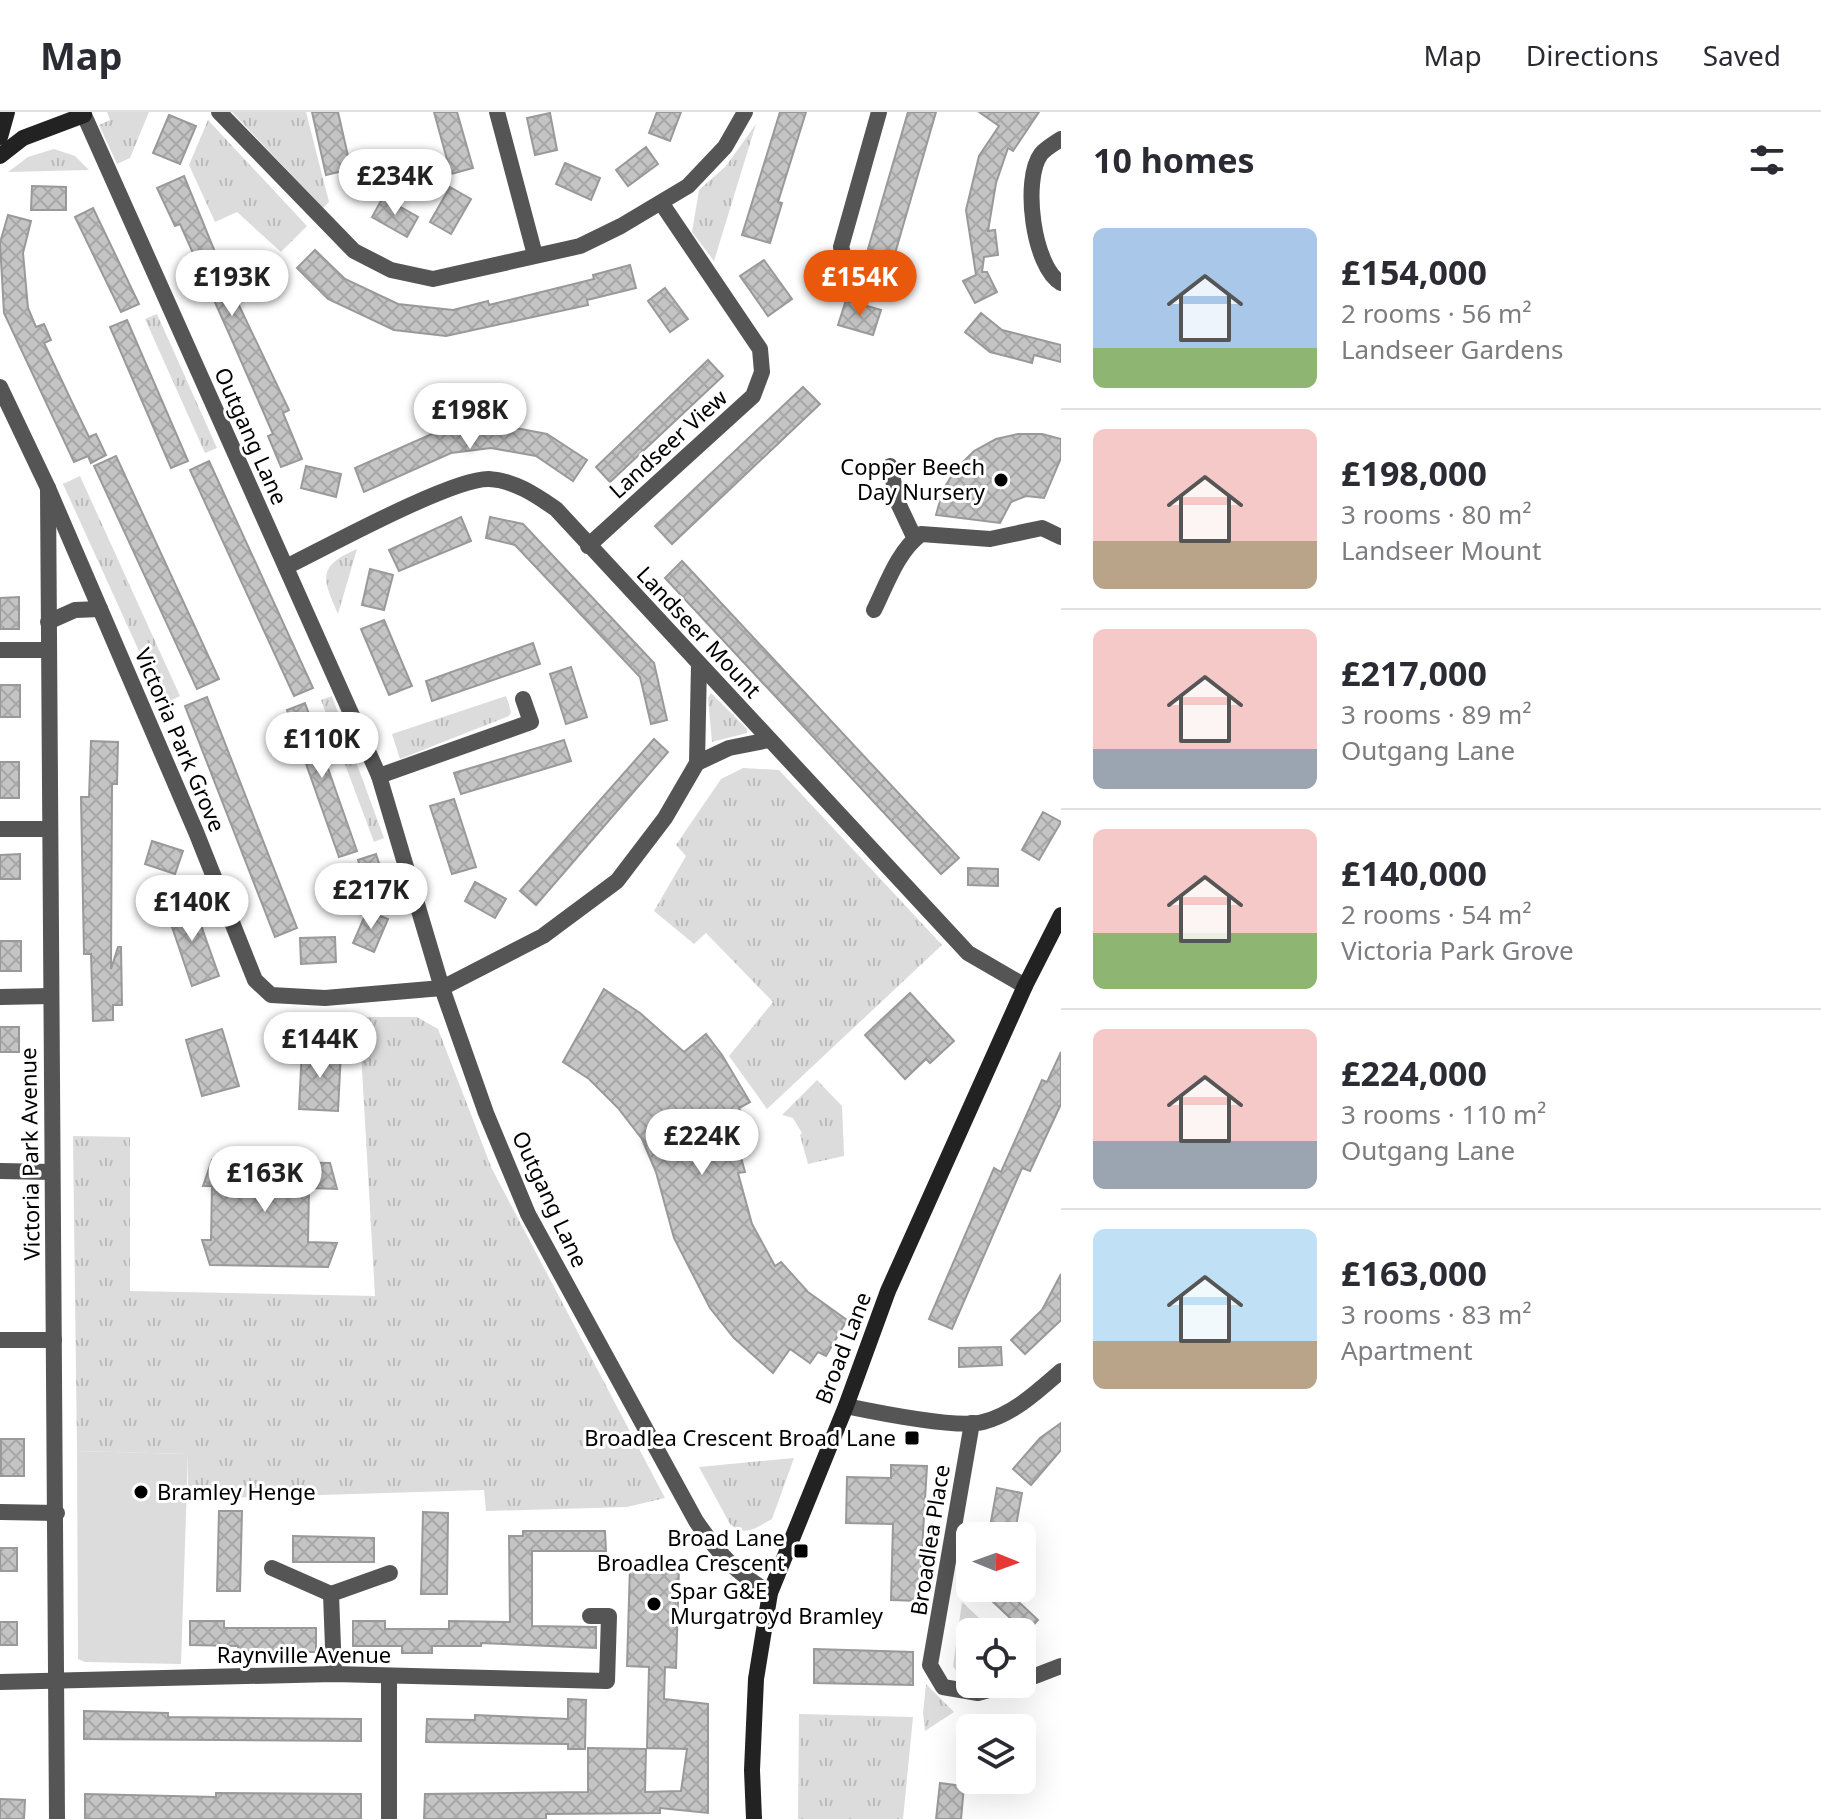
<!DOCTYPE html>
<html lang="en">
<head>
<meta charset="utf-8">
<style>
  body { margin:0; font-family:"Noto Sans",sans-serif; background:#f2f2f3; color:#2b2b33; height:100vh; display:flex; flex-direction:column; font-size:30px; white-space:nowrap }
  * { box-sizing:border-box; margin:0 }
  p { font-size:26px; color:#7c7c81 }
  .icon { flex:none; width:44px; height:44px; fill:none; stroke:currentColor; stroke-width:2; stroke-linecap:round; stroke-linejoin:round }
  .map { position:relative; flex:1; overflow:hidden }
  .drawer { display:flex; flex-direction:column; background:#fff; width:760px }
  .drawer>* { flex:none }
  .needle { width:52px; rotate:91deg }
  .controls { position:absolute; left:956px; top:1410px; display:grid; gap:16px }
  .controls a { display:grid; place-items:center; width:80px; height:80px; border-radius:12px; background:#fff; box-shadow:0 8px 32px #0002; font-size:40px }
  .price { position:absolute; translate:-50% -68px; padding:0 18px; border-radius:28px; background:#fff; color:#222; font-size:26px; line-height:52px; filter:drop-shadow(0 2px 4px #0008) }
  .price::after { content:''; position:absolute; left:50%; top:48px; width:24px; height:18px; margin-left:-12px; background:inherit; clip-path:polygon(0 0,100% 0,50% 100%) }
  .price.selected { background:#ea580c; color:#fff }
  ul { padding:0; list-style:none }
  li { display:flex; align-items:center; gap:24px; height:200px; padding:0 32px }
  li+li { border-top:2px solid #e1e1e2 }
  li span { display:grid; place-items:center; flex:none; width:224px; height:160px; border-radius:12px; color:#555 }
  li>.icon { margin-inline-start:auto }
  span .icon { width:96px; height:96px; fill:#fffc; stroke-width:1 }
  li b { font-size:34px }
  h2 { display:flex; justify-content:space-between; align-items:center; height:96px; padding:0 32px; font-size:34px }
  header { display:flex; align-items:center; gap:48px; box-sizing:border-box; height:112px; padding:0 40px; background:#fff; border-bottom:2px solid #e1e1e2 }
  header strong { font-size:38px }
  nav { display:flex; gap:44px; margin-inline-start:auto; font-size:28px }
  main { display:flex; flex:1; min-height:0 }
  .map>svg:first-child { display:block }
</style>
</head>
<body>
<header>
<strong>Map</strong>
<nav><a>Map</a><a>Directions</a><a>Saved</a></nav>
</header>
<main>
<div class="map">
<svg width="1061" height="1707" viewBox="0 0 1061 1707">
  <defs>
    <pattern id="grass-tufts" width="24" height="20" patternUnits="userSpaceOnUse" patternTransform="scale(2)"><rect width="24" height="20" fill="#dcdcdc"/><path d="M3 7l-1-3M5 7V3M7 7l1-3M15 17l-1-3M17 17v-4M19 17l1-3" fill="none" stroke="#bbb"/></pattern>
    <pattern id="building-cross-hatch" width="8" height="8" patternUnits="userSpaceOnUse" patternTransform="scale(2)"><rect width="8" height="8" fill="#c4c4c4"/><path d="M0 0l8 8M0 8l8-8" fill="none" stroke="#a7a7a7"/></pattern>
  </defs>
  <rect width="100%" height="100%" fill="#fff"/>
  <!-- grass -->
  <g fill="url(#grass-tufts)">
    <path d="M 107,0 L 149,0 L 130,46 L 117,52 L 99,13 L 110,8 Z"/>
    <path d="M 232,0 L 306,0 L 329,90 L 323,96 Z"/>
    <path d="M 208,8 L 307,114 L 281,140 L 237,100 L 215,110 L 189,53 Z"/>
    <path d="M 756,12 L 714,149 L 692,120 L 699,78 L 726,54 Z"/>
    <path d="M 54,37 L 75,44 L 89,58 L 8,60 L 28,45 Z"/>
    <path d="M 157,202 L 217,336 L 205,341 L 145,207 Z"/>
    <path d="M 80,364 L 180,584 L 163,592 L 63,372 Z"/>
    <path d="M 357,437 L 338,502 C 322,466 317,454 357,437 Z"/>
    <path d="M 711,581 L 747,617 L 747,621 L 712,630 L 708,586 Z"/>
    <path d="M 332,584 L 384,726 L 374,730 L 321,588 Z"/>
    <path d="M 506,584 L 511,600 L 509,604 L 400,647 L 392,622 Z"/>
    <path d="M 743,656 L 779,658 L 942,833 L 767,997 L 729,944 L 773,890 L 706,821 L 694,832 L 654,799 L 686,744 L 676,733 L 721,667 Z"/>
    <path d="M 359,905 L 417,905 L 438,917 L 492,1057 L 665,1386 L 627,1395 L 486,1399 L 484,1378 L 188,1387 L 188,1342 L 77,1339 L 73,1024 L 130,1025 L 130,1179 L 375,1184 Z"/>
    <path d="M 817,968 L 842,994 L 844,1044 L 808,1052 L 800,1023 L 802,1021 L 793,1006 L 782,1003 Z"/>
    <path d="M 794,1346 L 772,1407 C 757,1415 745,1426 730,1412 L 699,1355 Z"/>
    <path d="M 962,1490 L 994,1520 L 970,1520 L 968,1566 L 958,1562 L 953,1554 Z"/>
    <path d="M 926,1572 L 954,1600 L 925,1619 L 923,1601 Z"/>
    <path d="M 799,1602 L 913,1605 L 903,1707 L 798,1707 Z"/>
  </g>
  <!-- garden -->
  <path fill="#dcdcdc" d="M 77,1339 L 188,1342 L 181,1552 L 85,1550 L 78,1547 Z"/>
  <!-- building -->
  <g fill="url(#building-cross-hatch)" stroke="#999" stroke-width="2">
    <path d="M 312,0 L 338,0 L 351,57 L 326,63 Z"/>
    <path d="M 434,0 L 457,0 L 473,56 L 451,62 Z"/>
    <path d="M 657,0 L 681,0 L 670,29 L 649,21 Z"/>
    <path d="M 780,0 L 806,0 L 778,90 L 782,91 L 770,131 L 742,123 Z"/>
    <path d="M 908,0 L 936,0 L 894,145 L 868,137 Z"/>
    <path d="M 979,0 L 1039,0 L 1013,39 L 1008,36 L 996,71 L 988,119 L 995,118 L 998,143 L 984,145 L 982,160 L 987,160 L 997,180 L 975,191 L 963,169 L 976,163 L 966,98 L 979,44 L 999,14 Z"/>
    <path d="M 550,1 L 557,38 L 535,43 L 527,6 Z"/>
    <path d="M 169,3 L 196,14 L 180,52 L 153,41 Z"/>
    <path d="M 646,35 L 658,52 L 628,74 L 616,58 Z"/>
    <path d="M 565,51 L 600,66 L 591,88 L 556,72 Z"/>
    <path d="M 184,64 L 224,162 L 289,298 L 283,301 L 302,347 L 281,355 L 268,324 L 273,322 L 231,226 L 180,112 L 175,114 L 157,76 Z"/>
    <path d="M 32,74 L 66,75 L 66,98 L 31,98 Z"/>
    <path d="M 450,75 L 471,87 L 451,122 L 430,110 Z"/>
    <path d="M 383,85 L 418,105 L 407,125 L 372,105 Z"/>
    <path d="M 93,96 L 139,192 L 121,200 L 75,105 Z"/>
    <path d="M 8,103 L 31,109 L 23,141 L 28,196 L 36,215 L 44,212 L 51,228 L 44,231 L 70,286 L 89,325 L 96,322 L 106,343 L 91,351 L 88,344 L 74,350 L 4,201 L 0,131 Z"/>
    <path d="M 315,138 L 345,167 L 398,192 L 453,198 L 488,189 L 489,193 L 594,167 L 593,163 L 630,153 L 636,176 L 587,188 L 588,193 L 446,224 L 394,218 L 328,187 L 297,156 Z"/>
    <path d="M 764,148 L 792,187 L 768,204 L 740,164 Z"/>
    <path d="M 665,176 L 688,207 L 670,220 L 648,189 Z"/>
    <path d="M 846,188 L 881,198 L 873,223 L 838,213 Z"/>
    <path d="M 981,201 L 1002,218 L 1061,233 L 1061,250 L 1034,243 L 1032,251 L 990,240 L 965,220 Z"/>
    <path d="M 127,208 L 188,349 L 171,356 L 110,215 Z"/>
    <path d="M 708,248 L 723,264 L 610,370 L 596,355 Z"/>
    <path d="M 803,275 L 820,292 L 672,432 L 655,414 Z"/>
    <path d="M 489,311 L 547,322 L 587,348 L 573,369 L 536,344 L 491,336 L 451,341 L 364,380 L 355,356 L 443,317 Z"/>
    <path d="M 1018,322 L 1042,322 L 1061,327 L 1061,346 L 1044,386 L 1026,384 L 1011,390 L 1000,411 L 936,403 L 943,378 L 956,357 L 974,339 L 996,327 Z"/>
    <path d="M 116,344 L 219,567 L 197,577 L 94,354 Z"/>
    <path d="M 209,349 L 313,576 L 294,584 L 190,358 Z"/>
    <path d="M 306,354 L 341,362 L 336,385 L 301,376 Z"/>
    <path d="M 461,405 L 471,429 L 399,459 L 389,438 Z"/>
    <path d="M 490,405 L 523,412 L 654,551 L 667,608 L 651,612 L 640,565 L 515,433 L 486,426 Z"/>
    <path d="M 682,449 L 959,746 L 941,762 L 665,466 Z"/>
    <path d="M 370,457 L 393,463 L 384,498 L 362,493 Z"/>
    <path d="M 19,485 L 19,517 L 0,517 L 0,486 Z"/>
    <path d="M 384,508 L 412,574 L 389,583 L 361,517 Z"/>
    <path d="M 533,531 L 540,552 L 432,589 L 426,569 Z"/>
    <path d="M 571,555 L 587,605 L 566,612 L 550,562 Z"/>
    <rect x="0" y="573" width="20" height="32"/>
    <path d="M 207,585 L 297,816 L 275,825 L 185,594 Z"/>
    <path d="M 305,591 L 357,739 L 339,745 L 287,598 Z"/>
    <path d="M 654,627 L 668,640 L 536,793 L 520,779 Z"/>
    <path d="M 564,628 L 571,649 L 461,682 L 454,661 Z"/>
    <path d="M 91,629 L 118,630 L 117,672 L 112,672 L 111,857 L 118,835 L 121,835 L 122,893 L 113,893 L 113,908 L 93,909 L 91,842 L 84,842 L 81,685 L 89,685 Z"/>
    <rect x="0" y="650" width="19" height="36"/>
    <path d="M 454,687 L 476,755 L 452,762 L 430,694 Z"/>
    <path d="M 1043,700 L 1061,710 L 1039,748 L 1022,738 Z"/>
    <path d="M 152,729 L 183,739 L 175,762 L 145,752 Z"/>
    <path d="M 20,742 L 20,767 L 0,767 L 0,743 Z"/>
    <path d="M 376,742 L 390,785 L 372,791 L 358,748 Z"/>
    <path d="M 968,756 L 998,757 L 998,774 L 968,773 Z"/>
    <path d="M 475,770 L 506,787 L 495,806 L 465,789 Z"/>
    <path d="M 192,788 L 219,864 L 192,874 L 166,797 Z"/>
    <path d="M 367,799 L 388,807 L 374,840 L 353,831 Z"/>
    <path d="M 335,825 L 336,850 L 301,852 L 300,826 Z"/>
    <rect x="0" y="829" width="21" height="30"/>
    <path d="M 604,877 L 640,901 L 684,940 L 706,922 L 722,943 L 750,990 L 739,996 L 752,1026 L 737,1031 L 745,1060 L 738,1061 L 752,1112 L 775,1154 L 781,1150 L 808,1180 L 847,1208 L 826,1244 L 818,1240 L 810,1251 L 790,1237 L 773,1261 L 734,1226 L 710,1196 L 674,1126 L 656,1060 L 642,1027 L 618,996 L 589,967 L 563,950 Z"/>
    <path d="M 910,881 L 954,929 L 930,951 L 926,947 L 905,967 L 865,923 Z"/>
    <rect x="0" y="915" width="19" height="25"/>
    <path d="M 222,917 L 239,974 L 202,984 L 186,928 Z"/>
    <path d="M 302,937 L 341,939 L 338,999 L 299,997 Z"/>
    <path d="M 1061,940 L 1061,992 L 1030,1059 L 1022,1056 L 952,1217 L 929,1207 L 994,1056 L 1001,1060 L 1042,968 L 1047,970 Z"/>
    <path d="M 212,1048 L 330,1051 L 337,1077 L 309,1076 L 308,1130 L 337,1131 L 328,1155 L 210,1153 L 202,1128 L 211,1128 L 212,1074 L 203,1074 Z"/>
    <path d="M 1061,1162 L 1061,1208 L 1025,1242 L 1011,1228 L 1042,1198 Z"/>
    <path d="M 1001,1235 L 1002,1253 L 959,1255 L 959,1236 Z"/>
    <path d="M 1061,1311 L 1061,1338 L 1031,1373 L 1013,1357 L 1040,1326 Z"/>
    <rect x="1" y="1327" width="23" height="37"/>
    <path d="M 891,1353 L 927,1354 L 919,1489 L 891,1488 L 893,1412 L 846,1411 L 847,1365 L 891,1366 Z"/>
    <path d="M 997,1376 L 1022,1381 L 1015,1419 L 990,1415 Z"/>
    <path d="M 219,1399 L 242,1399 L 240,1479 L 217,1479 Z"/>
    <path d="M 423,1400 L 448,1401 L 447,1482 L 421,1482 Z"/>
    <path d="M 523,1419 L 605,1419 L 606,1439 L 532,1439 L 532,1514 L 596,1515 L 596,1536 L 481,1531 L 481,1534 L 432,1534 L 432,1541 L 402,1541 L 402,1534 L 353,1534 L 353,1509 L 385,1509 L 385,1517 L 449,1517 L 449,1509 L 510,1510 L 509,1424 L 523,1424 Z"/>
    <path d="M 293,1424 L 374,1426 L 374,1450 L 293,1450 Z"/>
    <rect x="0" y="1436" width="17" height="23"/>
    <path d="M 630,1454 L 679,1455 L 676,1556 L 665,1555 L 664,1587 L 708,1592 L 708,1701 L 660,1696 L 660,1701 L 546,1702 L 546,1707 L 424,1707 L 425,1682 L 588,1680 L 588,1636 L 646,1637 L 645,1680 L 681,1679 L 687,1637 L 647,1636 L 649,1555 L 627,1554 Z"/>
    <path d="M 1004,1476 L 1038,1508 L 1026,1521 L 992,1489 Z"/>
    <path d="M 190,1509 L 224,1509 L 224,1516 L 316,1516 L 316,1540 L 238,1539 L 238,1534 L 190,1533 Z"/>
    <rect x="0" y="1510" width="17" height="23"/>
    <path d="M 814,1537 L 913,1540 L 913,1573 L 814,1571 Z"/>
    <path d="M 568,1587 L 586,1588 L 585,1637 L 568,1637 L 568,1632 L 426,1630 L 427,1607 L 475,1608 L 475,1603 L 568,1607 Z"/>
    <path d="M 84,1599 L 168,1601 L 168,1605 L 361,1607 L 361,1629 L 84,1627 Z"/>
    <path d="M 940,1671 L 964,1674 L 961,1707 L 936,1707 Z"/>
    <path d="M 216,1681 L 361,1682 L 361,1707 L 85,1707 L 85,1682 L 216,1685 Z"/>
    <path d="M 0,1687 L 25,1688 L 24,1707 L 0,1707 Z"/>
  </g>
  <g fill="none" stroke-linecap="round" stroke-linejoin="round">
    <!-- street -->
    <g stroke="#555" stroke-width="16">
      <path d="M 219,0 L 354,139 L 391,158 L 433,167 L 580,134 L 621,114 L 688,74 L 725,35 L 745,0"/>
      <path d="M 497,0 L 535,143"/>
      <path d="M 879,0 L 841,135 L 847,154 L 897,168"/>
      <path d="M 84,3 L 379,664 L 442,876 L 486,1001 L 528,1102 L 696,1409 C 717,1440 737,1462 770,1481"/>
      <path d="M 1061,27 C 1055,31 1046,36 1041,42 C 1022,67 1033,155 1061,171"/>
      <path d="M 0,275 L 48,376 L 196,720 L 255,868 L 271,883 L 325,886 L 442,876 L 543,824 L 617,769 L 665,706 L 697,651"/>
      <path d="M 890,354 L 898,391 L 915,427"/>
      <path d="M 48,376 L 57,1707"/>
      <path d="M 588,434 L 753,284 L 762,260 L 760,237 L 662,92"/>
      <path d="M 286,455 C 325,436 452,366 489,367 C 514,368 537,384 556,397 L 968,841 L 1025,874"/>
      <path d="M 874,498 C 887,472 897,440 921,422 L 990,427 L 1042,416 L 1061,425"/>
      <path d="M 48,510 L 75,498 L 100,497"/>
      <path d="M 0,538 L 48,538"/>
      <path d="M 699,552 L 697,651 L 729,636 L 769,628"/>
      <path d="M 379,664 L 531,610 L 523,587"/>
      <path d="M 0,717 L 49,717"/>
      <path d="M 0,885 L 51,884"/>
      <path d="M 0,1059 L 52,1060"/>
      <path d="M 0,1228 L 54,1228"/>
      <path d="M 846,1294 C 875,1300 957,1317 983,1310 C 1014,1302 1038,1279 1061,1259"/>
      <path d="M 972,1311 L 930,1553 L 943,1575 L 978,1581 L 1010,1572"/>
      <path d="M 0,1400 L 57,1401"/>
      <path d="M 272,1456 L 331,1482"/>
      <path d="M 334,1562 L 331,1482 L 390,1461"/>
      <path d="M 389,1565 L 389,1707"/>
      <path d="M 1022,1569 L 1061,1554"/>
      <path d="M 0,1570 L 334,1562 L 607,1569 L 609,1504 L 590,1504"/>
    </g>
    <!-- secondary -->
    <g stroke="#222" stroke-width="16">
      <path d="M 0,25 L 7,0"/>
      <path d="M 0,44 L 23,26 L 84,3 L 82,0"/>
      <path d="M 754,1707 L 752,1658 L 756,1567 L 770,1481 L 846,1294 L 888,1179 L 1025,874 L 1061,803"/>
    </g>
  </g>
  <!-- markers -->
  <g fill="#000" stroke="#fff" stroke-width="3">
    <circle cx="1001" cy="368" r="8"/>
    <rect x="904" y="1318" width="16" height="16" rx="4"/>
    <circle cx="141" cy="1380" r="8"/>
    <rect x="793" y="1431" width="16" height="16" rx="4"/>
    <circle cx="654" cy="1492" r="8"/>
  </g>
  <g text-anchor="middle" stroke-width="6" stroke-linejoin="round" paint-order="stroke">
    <!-- street labels -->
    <g font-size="22" fill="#000" stroke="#fff">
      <text transform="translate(251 324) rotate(66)" y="8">Outgang Lane</text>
      <text transform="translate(668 332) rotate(-42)" y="8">Landseer View</text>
      <text transform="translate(699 520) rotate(47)" y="8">Landseer Mount</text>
      <text transform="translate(180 628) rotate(67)" y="8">Victoria Park Grove</text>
      <text transform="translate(30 1042) rotate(-91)" y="8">Victoria Park Avenue</text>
      <text transform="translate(550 1087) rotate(65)" y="8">Outgang Lane</text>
      <text transform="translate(843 1236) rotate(-69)" y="8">Broad Lane</text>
      <text transform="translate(930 1428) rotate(-81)" y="8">Broadlea Place</text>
      <text x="304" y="1551">Raynville Avenue</text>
    </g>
    <!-- poi labels -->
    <g font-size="22" fill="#000" stroke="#fff" text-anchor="end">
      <text x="985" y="363">Copper Beech<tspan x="985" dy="25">Day Nursery</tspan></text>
      <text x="896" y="1334">Broadlea Crescent Broad Lane</text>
      <text x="157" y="1388" text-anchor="start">Bramley Henge</text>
      <text x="785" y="1434">Broad Lane<tspan x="785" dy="25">Broadlea Crescent</tspan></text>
      <text x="670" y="1487" text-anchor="start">Spar G&amp;E<tspan x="670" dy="25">Murgatroyd Bramley</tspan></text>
    </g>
  </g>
</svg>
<div class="controls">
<a><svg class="needle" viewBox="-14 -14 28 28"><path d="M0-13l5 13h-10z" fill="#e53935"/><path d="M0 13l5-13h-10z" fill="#7c7c81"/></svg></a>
<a><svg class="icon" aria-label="locate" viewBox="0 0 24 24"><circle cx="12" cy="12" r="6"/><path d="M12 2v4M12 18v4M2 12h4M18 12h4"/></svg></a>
<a><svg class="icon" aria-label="layers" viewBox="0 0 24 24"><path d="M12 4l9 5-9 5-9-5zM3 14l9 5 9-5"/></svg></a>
</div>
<b class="price" style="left:395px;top:105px">£234K</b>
<b class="price" style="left:232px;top:206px">£193K</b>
<b class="price selected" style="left:860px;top:206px">£154K</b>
<b class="price" style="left:470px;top:339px">£198K</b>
<b class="price" style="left:322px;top:668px">£110K</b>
<b class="price" style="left:371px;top:819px">£217K</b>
<b class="price" style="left:192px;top:831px">£140K</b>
<b class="price" style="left:320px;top:968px">£144K</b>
<b class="price" style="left:702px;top:1065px">£224K</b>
<b class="price" style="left:265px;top:1102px">£163K</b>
</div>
<section class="drawer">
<h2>10 homes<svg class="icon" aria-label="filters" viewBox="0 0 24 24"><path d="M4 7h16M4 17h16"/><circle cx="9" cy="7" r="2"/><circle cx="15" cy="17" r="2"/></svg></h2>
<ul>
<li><span style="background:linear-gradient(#a9c7e8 75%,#8fb573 0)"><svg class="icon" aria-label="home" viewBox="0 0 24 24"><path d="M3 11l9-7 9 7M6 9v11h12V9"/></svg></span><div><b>£154,000</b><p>2 rooms · 56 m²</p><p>Landseer Gardens</p></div></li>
<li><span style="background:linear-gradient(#f6c9c9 70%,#b9a48a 0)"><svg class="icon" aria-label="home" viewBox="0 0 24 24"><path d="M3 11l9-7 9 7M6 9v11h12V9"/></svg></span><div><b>£198,000</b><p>3 rooms · 80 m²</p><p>Landseer Mount</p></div></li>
<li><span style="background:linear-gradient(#f6c9c9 75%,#9aa5b1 0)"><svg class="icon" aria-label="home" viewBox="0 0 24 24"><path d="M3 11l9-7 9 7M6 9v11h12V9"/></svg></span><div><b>£217,000</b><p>3 rooms · 89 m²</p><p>Outgang Lane</p></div></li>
<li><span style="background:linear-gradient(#f6c9c9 65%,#8fb573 0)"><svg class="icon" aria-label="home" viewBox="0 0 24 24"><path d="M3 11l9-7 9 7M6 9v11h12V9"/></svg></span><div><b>£140,000</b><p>2 rooms · 54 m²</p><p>Victoria Park Grove</p></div></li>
<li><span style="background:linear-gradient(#f6c9c9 70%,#9aa5b1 0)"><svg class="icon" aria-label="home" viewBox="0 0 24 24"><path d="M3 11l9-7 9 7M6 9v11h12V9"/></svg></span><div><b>£224,000</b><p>3 rooms · 110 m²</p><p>Outgang Lane</p></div></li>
<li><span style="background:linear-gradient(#bfe0f5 70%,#b9a48a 0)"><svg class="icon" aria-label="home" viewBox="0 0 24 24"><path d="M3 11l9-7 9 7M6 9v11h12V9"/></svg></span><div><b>£163,000</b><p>3 rooms · 83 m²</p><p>Apartment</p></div></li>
</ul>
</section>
</main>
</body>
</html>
